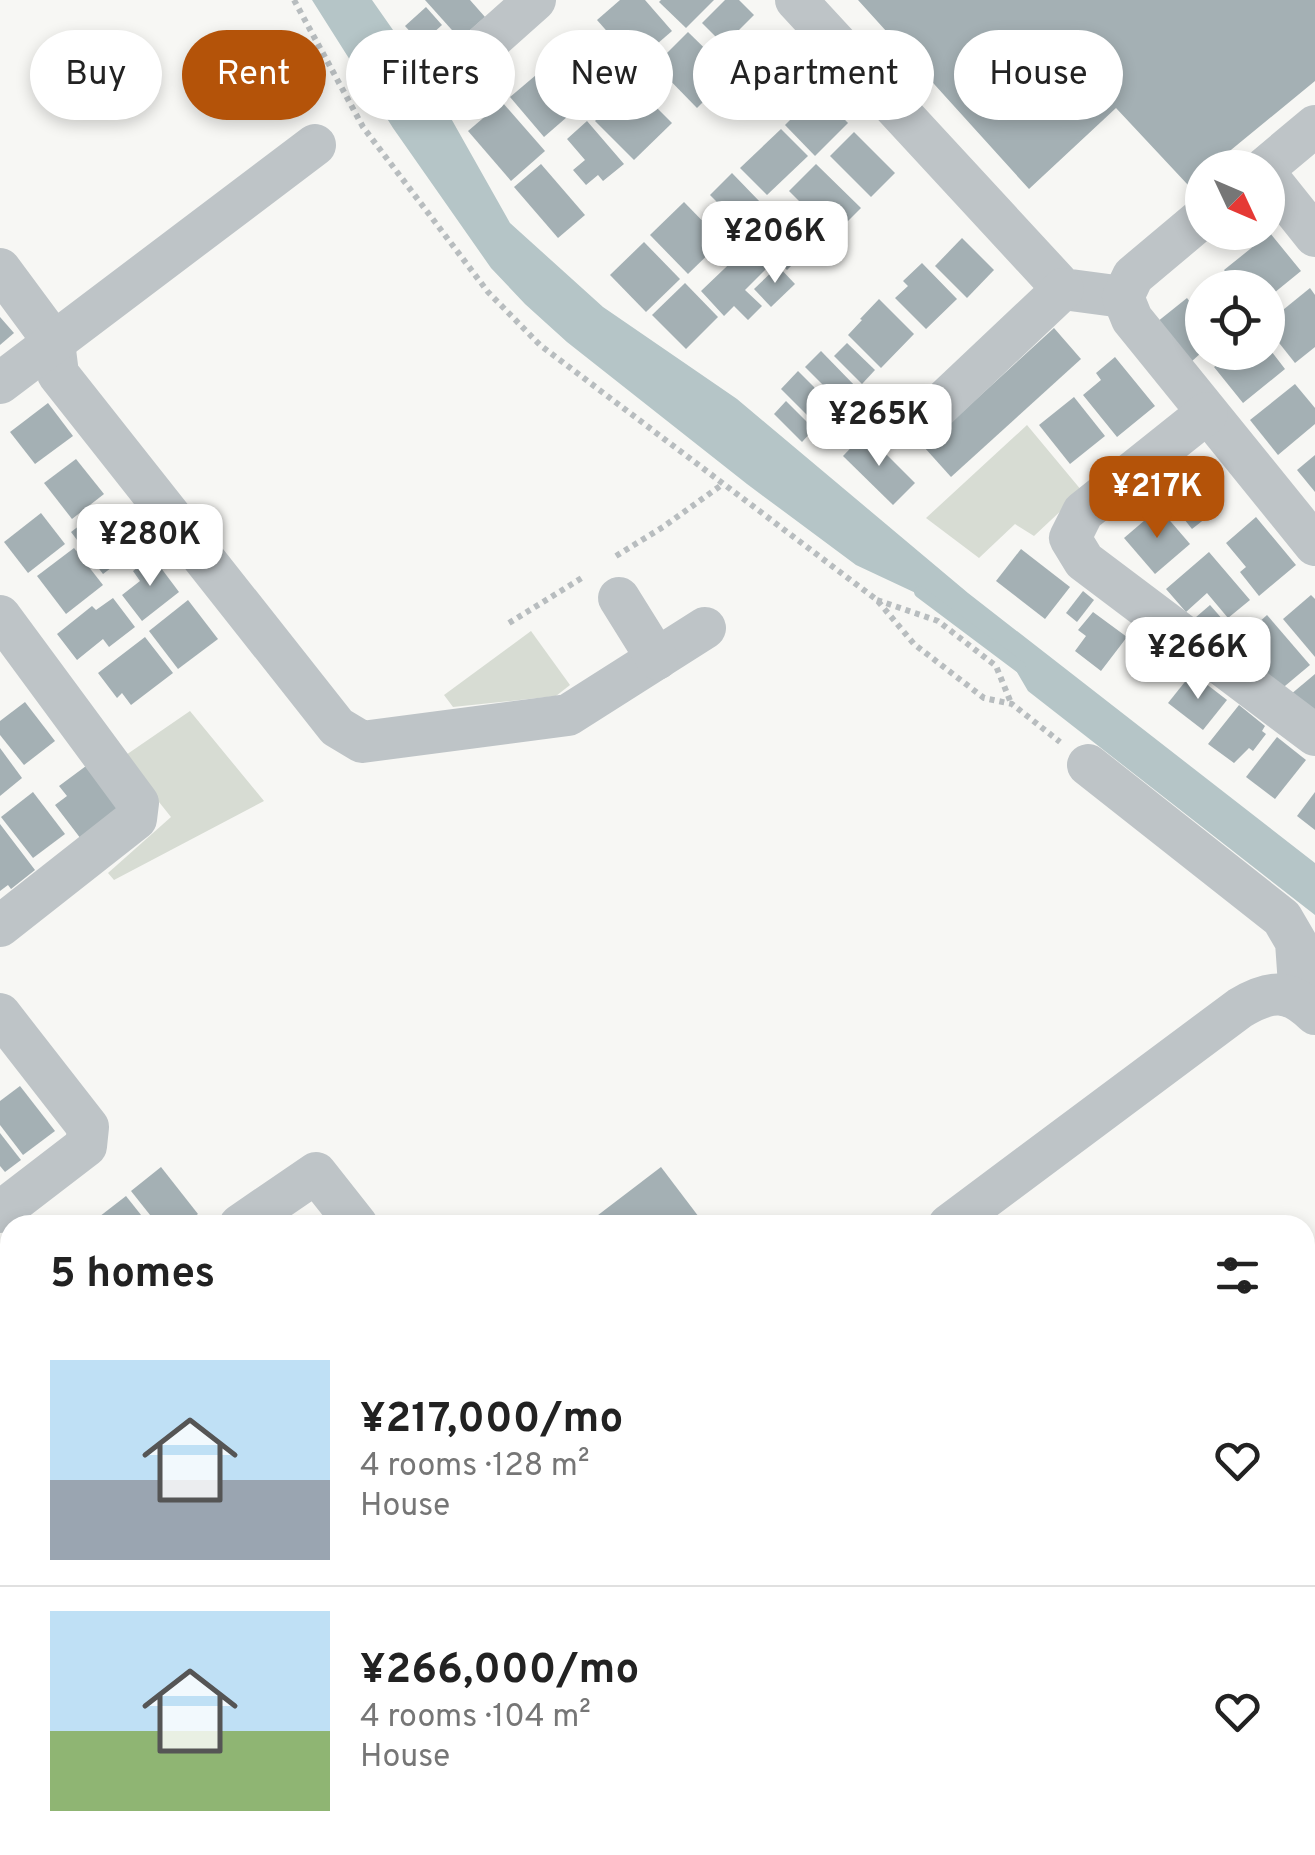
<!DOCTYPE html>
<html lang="en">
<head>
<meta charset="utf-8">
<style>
  body { margin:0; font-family:Overpass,sans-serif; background:#f2f2f2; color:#222; height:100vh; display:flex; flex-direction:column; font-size:38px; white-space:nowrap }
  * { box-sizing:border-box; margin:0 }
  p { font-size:32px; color:#767676 }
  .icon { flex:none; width:55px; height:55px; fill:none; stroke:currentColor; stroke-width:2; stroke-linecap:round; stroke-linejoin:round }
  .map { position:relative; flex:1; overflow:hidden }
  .panel { position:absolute; left:0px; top:1215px; width:1315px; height:640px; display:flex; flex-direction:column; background:#fff; border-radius:30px 30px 0 0; box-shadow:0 5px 15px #0003 }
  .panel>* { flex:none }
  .top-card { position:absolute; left:30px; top:30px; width:1255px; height:90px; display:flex; gap:20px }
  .needle { width:65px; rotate:134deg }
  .controls { position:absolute; left:1185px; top:150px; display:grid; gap:20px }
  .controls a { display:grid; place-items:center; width:100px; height:100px; border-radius:50%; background:#fff; box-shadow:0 5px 15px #0003; font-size:50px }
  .price { position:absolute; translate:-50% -85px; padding:0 22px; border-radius:20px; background:#fff; color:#222; font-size:32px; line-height:65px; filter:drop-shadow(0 2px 5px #0008) }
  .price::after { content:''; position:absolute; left:50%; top:60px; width:30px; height:22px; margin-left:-15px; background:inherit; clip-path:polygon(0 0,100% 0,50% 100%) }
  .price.active { background:#b45309; color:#fff }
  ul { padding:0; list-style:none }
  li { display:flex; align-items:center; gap:30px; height:250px; padding:0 50px }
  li+li { border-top:2px solid #e0e0e0 }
  li span { display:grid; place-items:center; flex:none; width:280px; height:200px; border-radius:0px; color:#555 }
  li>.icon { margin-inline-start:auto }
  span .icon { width:120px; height:120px; fill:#fffc; stroke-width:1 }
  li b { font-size:42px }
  h2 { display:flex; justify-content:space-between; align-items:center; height:120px; padding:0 50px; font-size:42px }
  .chip { padding:0 35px; border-radius:45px; background:#fff; box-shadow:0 5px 15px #0003; font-size:35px; line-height:90px }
  .chip.active { background:#b45309; color:#fff }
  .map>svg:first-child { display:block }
</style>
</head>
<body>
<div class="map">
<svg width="1315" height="1855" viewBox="0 0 1315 1855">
  <rect width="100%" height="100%" fill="#f7f7f4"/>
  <!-- green -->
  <g fill="#d7dcd3">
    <path d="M 1027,425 L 1082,491 L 1034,536 L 1015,524 L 979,558 L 926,518 Z"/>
    <path d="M 531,631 L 570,685 L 556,696 L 453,707 L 444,695 Z"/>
    <path d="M 190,711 L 264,801 L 114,880 L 108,873 L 171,817 L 123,757 Z"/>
  </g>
  <!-- water -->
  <path fill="#b5c5c7" d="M 312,0 L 372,0 L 435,90 L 510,223 L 603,307 L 737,399 L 968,593 L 1315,863 L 1315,915 L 1028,691 L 1007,655 L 952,610 L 856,565 L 747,484 L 567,342 L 525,304 L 491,268 L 393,128 Z"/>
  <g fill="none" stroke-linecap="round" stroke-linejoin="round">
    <!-- stream -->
    <path stroke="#b5c5c7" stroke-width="12" d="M 920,592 L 1020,667"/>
  </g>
  <!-- building -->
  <g fill="#a4b0b4">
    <path d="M 425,0 L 470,0 L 485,17 L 460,39 Z"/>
    <path d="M 620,0 L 645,0 L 672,31 L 635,63 L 597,20 Z"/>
    <path d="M 661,0 L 714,0 L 686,28 L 659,2 Z"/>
    <path d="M 725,0 L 739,0 L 754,15 L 724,45 L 702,23 Z"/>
    <path d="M 858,0 L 1315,0 L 1315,81 L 1209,168 L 1202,168 L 1202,173 L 1188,185 L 1116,108 L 1029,189 Z"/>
    <path d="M 426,7 L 442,25 L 421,44 L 405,26 Z"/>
    <path d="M 688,32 L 731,74 L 697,108 L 655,65 Z"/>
    <path d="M 589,34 L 623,73 L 587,105 L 553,65 Z"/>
    <path d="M 542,70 L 575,110 L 544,137 L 510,97 Z"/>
    <path d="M 632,83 L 672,123 L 634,160 L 595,121 Z"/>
    <path d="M 818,92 L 848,123 L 815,156 L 785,125 Z"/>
    <path d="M 502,102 L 545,151 L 511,181 L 468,131 Z"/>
    <path d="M 587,121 L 624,164 L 603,181 L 598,175 L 586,185 L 573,170 L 585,160 L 567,139 Z"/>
    <path d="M 781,129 L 808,156 L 767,195 L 740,168 Z"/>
    <path d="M 854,132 L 895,173 L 871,197 L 830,156 Z"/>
    <path d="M 541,164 L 585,215 L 558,238 L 514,187 Z"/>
    <path d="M 816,164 L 861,208 L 843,226 L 836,219 L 827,229 L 789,191 Z"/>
    <path d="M 732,173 L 761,203 L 726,237 L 711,222 L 724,209 L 710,195 Z"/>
    <path d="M 684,202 L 722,241 L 688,274 L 650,235 Z"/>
    <path d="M 777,205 L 814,243 L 787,270 L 750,232 Z"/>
    <path d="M 1270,233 L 1301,271 L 1268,298 L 1268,288 L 1237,288 L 1224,270 Z"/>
    <path d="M 962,238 L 994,270 L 967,298 L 935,266 Z"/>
    <path d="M 644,242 L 680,279 L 646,312 L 610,275 Z"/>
    <path d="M 746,248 L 766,269 L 745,290 L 762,306 L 748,320 L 734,306 L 724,316 L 701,291 Z"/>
    <path d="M 922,263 L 957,299 L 926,329 L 895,298 L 908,286 L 903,281 Z"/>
    <path d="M 778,266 L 795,284 L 771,307 L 754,289 Z"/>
    <path d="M 685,283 L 718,317 L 686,349 L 652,315 Z"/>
    <path d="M 1310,288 L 1315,295 L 1315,347 L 1295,363 L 1268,329 L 1268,322 Z"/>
    <path d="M 1187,298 L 1202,318 L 1202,352 L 1190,363 L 1157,322 Z"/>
    <path d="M 879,299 L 914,334 L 881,368 L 848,335 L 862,320 L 860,319 Z"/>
    <path d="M 0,317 L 14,333 L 0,345 Z"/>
    <path d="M 1054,328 L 1081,359 L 951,477 L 924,447 Z"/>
    <path d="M 847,343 L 875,370 L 862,384 L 834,356 Z"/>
    <path d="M 1268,347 L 1285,369 L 1243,403 L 1214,367 L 1233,352 L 1268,352 Z"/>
    <path d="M 821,351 L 858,389 L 842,404 L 805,367 Z"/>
    <path d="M 1115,357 L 1155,406 L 1117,437 L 1083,395 L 1101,380 L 1096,373 Z"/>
    <path d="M 798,371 L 838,411 L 821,429 L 781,389 Z"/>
    <path d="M 1295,384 L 1315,408 L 1315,424 L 1278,455 L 1250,420 Z"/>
    <path d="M 1074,397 L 1105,436 L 1070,464 L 1039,425 Z"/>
    <path d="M 786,401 L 814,429 L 802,442 L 774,414 Z"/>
    <path d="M 48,403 L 73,436 L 35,464 L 10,432 Z"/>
    <path d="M 865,433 L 915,483 L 893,505 L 843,456 Z"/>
    <path d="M 1315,455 L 1315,492 L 1297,470 Z"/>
    <path d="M 76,459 L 104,494 L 72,519 L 44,483 Z"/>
    <path d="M 1198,460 L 1222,491 L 1213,498 L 1220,507 L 1192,529 L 1161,490 Z"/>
    <path d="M 1159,508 L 1190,544 L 1155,574 L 1124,538 Z"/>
    <path d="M 101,509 L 116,528 L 127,520 L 144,543 L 103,574 L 71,532 Z"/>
    <path d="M 41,513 L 65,544 L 28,573 L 4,542 Z"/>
    <path d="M 1256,517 L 1296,565 L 1259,596 L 1240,572 L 1246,567 L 1226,543 Z"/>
    <path d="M 74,548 L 103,585 L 66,614 L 37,576 Z"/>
    <path d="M 1021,549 L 1070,587 L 1045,619 L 996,581 Z"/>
    <path d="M 1209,552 L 1250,600 L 1228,618 L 1207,593 L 1186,612 L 1166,589 Z"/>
    <path d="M 152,556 L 179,592 L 142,621 L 122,595 L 140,581 L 133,571 Z"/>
    <path d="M 1083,591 L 1094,600 L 1077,622 L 1066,613 Z"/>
    <path d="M 1311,595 L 1315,599 L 1315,657 L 1283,619 Z"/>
    <path d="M 113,598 L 135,627 L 109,647 L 103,639 L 77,660 L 57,634 L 92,606 L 96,610 Z"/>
    <path d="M 188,600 L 218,639 L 178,669 L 149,631 Z"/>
    <path d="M 1210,605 L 1224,621 L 1208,634 L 1195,618 Z"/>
    <path d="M 1093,612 L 1127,637 L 1101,671 L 1075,651 L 1086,636 L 1078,630 Z"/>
    <path d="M 1267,615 L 1310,665 L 1279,691 L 1237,642 Z"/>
    <path d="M 145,637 L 173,673 L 131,705 L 122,693 L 117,698 L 98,673 Z"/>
    <path d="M 1192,673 L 1227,700 L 1203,730 L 1168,703 Z"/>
    <path d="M 1315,674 L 1315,724 L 1290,695 Z"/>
    <path d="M 25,702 L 55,741 L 24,765 L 0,735 L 0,721 Z"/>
    <path d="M 1239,705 L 1265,726 L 1262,731 L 1266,734 L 1253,751 L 1249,748 L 1234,763 L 1208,744 Z"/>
    <path d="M 1277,737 L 1306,760 L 1275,799 L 1246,777 Z"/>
    <path d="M 0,748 L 22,778 L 0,796 Z"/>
    <path d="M 86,766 L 119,809 L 81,839 L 55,805 L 67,796 L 59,786 Z"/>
    <path d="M 33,792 L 65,834 L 33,858 L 1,817 Z"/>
    <path d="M 1315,792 L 1315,830 L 1297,816 Z"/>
    <path d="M 0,824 L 35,870 L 11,889 L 8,885 L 0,891 Z"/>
    <path d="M 20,1086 L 55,1131 L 23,1155 L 0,1125 L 0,1101 Z"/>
    <path d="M 0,1133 L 21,1160 L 5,1172 L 0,1166 Z"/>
    <path d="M 161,1167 L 198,1214 L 184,1225 L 158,1225 L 131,1191 Z"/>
    <path d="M 661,1167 L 705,1225 L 585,1225 Z"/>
    <path d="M 126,1196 L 149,1225 L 99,1225 L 95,1220 Z"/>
    <path d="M 10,1284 L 10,1313 L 0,1299 L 0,1292 Z"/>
    <path d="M 0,1311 L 10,1324 L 10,1332 L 0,1340 Z"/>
    <path d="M 4,1501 L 10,1509 L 10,1533 L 0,1541 L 0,1505 Z"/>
    <path d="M 10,1543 L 10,1587 L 0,1574 L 0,1550 Z"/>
    <path d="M 519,1845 L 642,1845 L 646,1855 L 497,1855 Z"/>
  </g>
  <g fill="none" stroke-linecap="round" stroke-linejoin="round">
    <!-- path -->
    <g stroke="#b8bdbf" stroke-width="6" stroke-dasharray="5 5" stroke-linecap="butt">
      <path d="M 294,0 L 363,127 L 488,292 L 540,345 L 877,600 L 914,644 L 984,698 L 1012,704 L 1060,742"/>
      <path d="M 616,556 L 663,527 L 723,484"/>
      <path d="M 877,600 L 938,621 L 996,666 L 1011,703"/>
      <path d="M 509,623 L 585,576"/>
      <path d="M 0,1483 L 10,1489"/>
      <path d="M 1305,1790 L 1315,1792"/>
    </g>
    <!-- minor -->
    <g stroke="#bec4c7" stroke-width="42">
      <path d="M 796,0 L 1063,289 L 1123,297"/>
      <path d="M 450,76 L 535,0"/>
      <path d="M 1265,168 L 1315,126"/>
      <path d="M 1268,177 L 1315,236"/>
      <path d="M 1202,218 L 1133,276 L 1123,297 L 1132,319 L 1315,545"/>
      <path d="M 0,269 L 54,342 L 58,374 L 337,727 L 362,742 L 568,715 L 705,628"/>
      <path d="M 0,383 L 315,145"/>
      <path d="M 938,407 L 1063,289"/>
      <path d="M 1207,413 L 1083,512 L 1070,538 L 1084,561 L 1315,735"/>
      <path d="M 619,598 L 657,659"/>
      <path d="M 0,616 L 138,803 L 136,819 L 0,926"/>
      <path d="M 1088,765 L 1282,918 L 1296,942 L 1300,999"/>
      <path d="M 0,1014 L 88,1127 L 86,1146 L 0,1212"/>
      <path d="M 240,1225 L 316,1173 L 357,1225"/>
      <path d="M 949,1225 L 1240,1008 C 1270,990 1289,988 1315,1014"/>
      <path d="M 0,1390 L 10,1383"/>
      <path d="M 1305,1439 L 1315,1434"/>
      <path d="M 0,1660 L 10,1673"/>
      <path d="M 0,1709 L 10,1701"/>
      <path d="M 121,1855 L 134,1845"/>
      <path d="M 1087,1855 L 1094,1845"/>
    </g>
  </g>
</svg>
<div class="controls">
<a><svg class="needle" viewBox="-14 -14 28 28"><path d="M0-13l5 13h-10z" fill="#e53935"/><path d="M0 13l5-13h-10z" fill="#767676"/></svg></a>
<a><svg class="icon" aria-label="locate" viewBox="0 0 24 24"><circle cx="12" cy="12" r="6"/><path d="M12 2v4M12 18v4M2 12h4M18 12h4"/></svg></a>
</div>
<b class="price" style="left:775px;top:286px">¥206K</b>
<b class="price" style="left:879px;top:469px">¥265K</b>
<b class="price active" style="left:1157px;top:541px">¥217K</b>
<b class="price" style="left:150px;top:589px">¥280K</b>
<b class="price" style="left:1198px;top:702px">¥266K</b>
<div class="top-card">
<a class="chip">Buy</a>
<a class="chip active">Rent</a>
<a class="chip">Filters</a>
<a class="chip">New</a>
<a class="chip">Apartment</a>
<a class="chip">House</a>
</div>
<section class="panel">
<h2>5 homes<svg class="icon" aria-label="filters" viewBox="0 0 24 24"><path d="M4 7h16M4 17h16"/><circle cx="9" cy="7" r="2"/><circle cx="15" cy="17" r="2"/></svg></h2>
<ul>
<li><span style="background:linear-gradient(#bfe0f5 60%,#9aa5b1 0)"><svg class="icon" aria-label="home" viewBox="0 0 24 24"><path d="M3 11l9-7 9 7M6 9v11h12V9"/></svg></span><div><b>¥217,000/mo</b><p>4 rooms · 128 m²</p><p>House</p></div><svg class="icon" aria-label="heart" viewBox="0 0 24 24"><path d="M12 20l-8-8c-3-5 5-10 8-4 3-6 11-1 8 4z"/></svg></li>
<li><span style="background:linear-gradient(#bfe0f5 60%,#8fb573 0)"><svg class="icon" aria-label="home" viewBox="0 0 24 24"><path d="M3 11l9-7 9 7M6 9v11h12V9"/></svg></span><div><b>¥266,000/mo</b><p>4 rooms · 104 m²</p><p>House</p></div><svg class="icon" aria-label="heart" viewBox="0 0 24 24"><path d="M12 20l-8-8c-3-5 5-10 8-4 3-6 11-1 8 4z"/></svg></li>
</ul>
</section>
</div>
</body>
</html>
